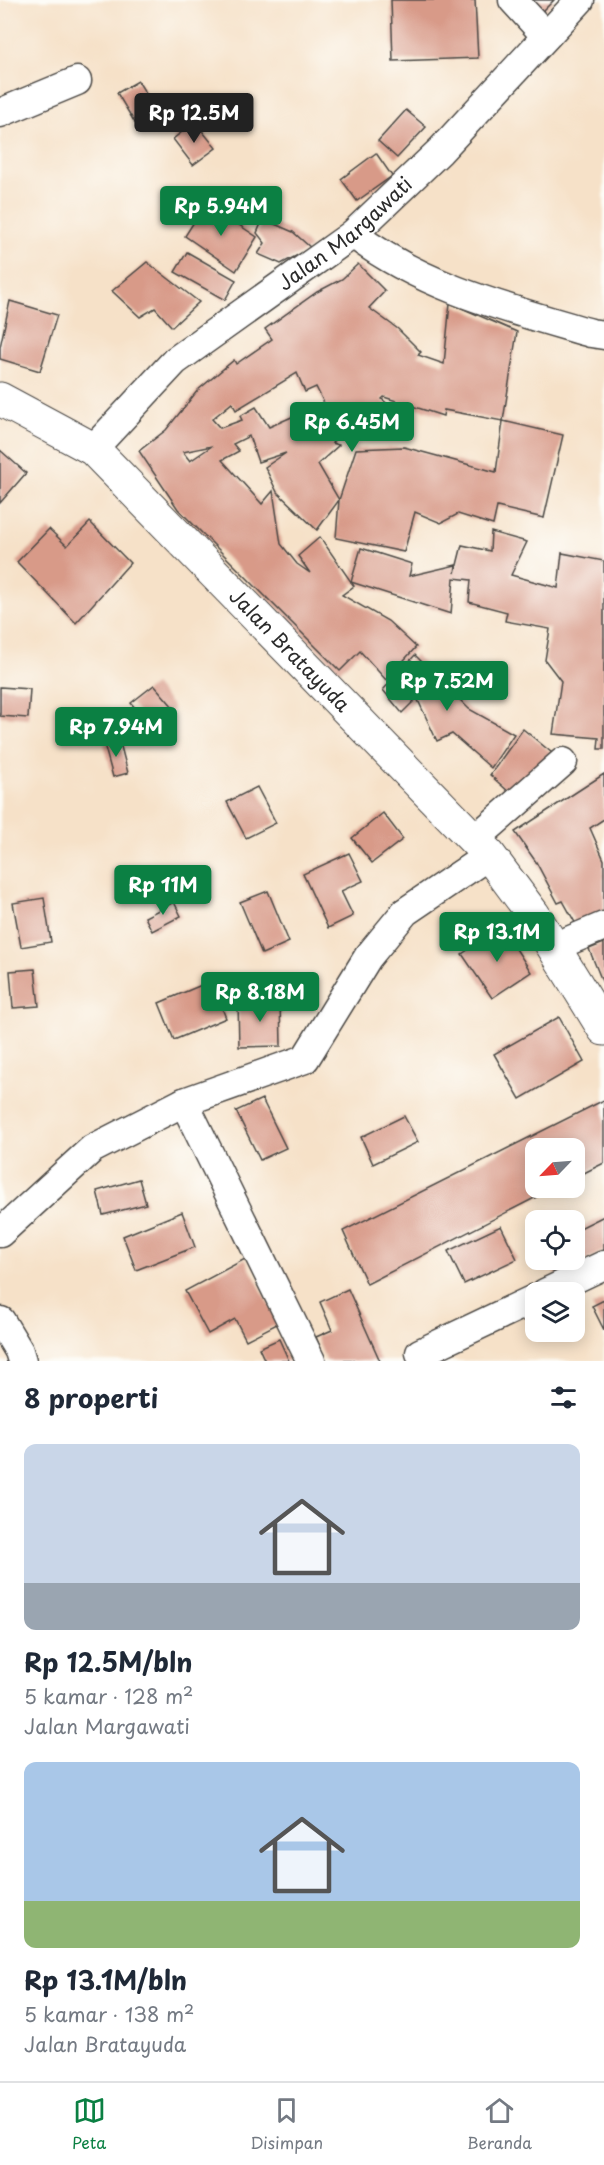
<!DOCTYPE html>
<html lang="id">
<head>
<meta charset="utf-8">
<style>
  body { margin:0; font-family:"Playpen Sans",sans-serif; background:#f2f2f3; color:#1f2937; height:100vh; display:flex; flex-direction:column; font-size:22px; white-space:nowrap }
  * { box-sizing:border-box; margin:0 }
  p { font-size:20px; color:#747a83 }
  .icon { flex:none; width:33px; height:33px; fill:none; stroke:currentColor; stroke-width:2; stroke-linecap:round; stroke-linejoin:round }
  .map { position:relative; height:1361px; overflow:hidden }
  .drawer { display:flex; flex-direction:column; background:#fff; flex:1 }
  .drawer>* { flex:none }
  .needle { width:39px; rotate:245deg }
  .fabs { position:absolute; left:525px; top:1138px; display:grid; gap:12px }
  .fabs a { display:grid; place-items:center; width:60px; height:60px; border-radius:12px; background:#fff; box-shadow:0 3px 15px #0003; font-size:30px }
  .price { position:absolute; translate:-50% -51px; padding:0 14px; border-radius:6px; background:#0b8043; color:#fff; font-size:20px; line-height:39px; filter:drop-shadow(0 2px 3px #0008) }
  .price::after { content:''; position:absolute; left:50%; top:36px; width:18px; height:14px; margin-left:-9px; background:inherit; clip-path:polygon(0 0,100% 0,50% 100%) }
  .price.active { background:#222; color:#fff }
  ul { padding:0; list-style:none }
  li { display:grid; align-content:center; gap:12px; height:318px; padding:0 24px }
  li span { display:grid; place-items:center; height:186px; border-radius:12px; color:#555 }
  li>.icon { margin-inline-start:auto }
  span .icon { width:108px; height:108px; fill:#fffc; stroke-width:1 }
  li b { font-size:26px }
  h2 { display:flex; justify-content:space-between; align-items:center; height:72px; padding:0 24px; font-size:26px }
  .tabs { display:flex; justify-content:space-around; align-items:center; height:84px; border-top:2px solid #e0e1e3; background:#fff; font-size:16px; color:#747a83 }
  .tabs a { display:grid; justify-items:center; gap:3px }
  .tabs .active { color:#0b8043 }
  .map>svg:first-child { display:block }
</style>
</head>
<body>
<div class="map">
<svg width="604" height="1361" viewBox="0 0 604 1361">
  <rect width="100%" height="100%" fill="#fdfcf7"/>
  <filter id="ink" filterUnits="userSpaceOnUse"><feTurbulence type="fractalNoise" baseFrequency=".0167" numOctaves="2"/><feDisplacementMap in="SourceGraphic" scale="12" xChannelSelector="R" yChannelSelector="G"/><feConvolveMatrix kernelMatrix="1 2 1 2 8 2 1 2 1" color-interpolation-filters="sRGB"/></filter>
  <filter id="wash" filterUnits="userSpaceOnUse"><feTurbulence type="fractalNoise" baseFrequency=".008" numOctaves="4" result="noise"/><feDisplacementMap in="SourceGraphic" scale="24" xChannelSelector="R" yChannelSelector="G"/><feGaussianBlur stdDeviation="1.35" result="paint"/><feColorMatrix in="noise" values="0 0 0 0 0 0 0 0 0 0 0 0 0 0 0 0 0 1.4 0 .05"/><feComposite in="paint" operator="in"/></filter>
  <g filter="url(#wash)">
    <rect width="100%" height="100%" fill="#f6e1c8"/>
    <g id="blocks">
      <!-- building -->
      <g fill="#d89a88" fill-rule="evenodd">
        <path d="M 391,0 L 475,0 L 478,58 L 393,61 Z"/>
        <path d="M 529,0 L 554,0 L 542,12 Z"/>
        <path d="M 138,81 L 156,110 L 135,123 L 117,93 Z"/>
        <path d="M 406,110 L 426,127 L 397,158 L 378,141 Z"/>
        <path d="M 195,122 L 216,148 L 193,165 L 173,139 Z"/>
        <path d="M 376,153 L 392,176 L 357,201 L 341,179 Z"/>
        <path d="M 206,203 L 257,237 L 236,271 L 185,236 Z"/>
        <path d="M 263,219 L 293,232 L 311,248 L 281,264 L 258,254 L 265,243 L 257,233 Z"/>
        <path d="M 187,252 L 236,280 L 225,300 L 175,272 Z"/>
        <path d="M 147,262 L 199,302 L 172,327 L 155,308 L 140,317 L 112,291 Z"/>
        <path d="M 358,264 L 385,291 L 369,308 L 398,329 L 421,352 L 418,355 L 444,364 L 450,303 L 517,332 L 503,421 L 563,435 L 544,518 L 497,507 L 493,525 L 458,514 L 441,523 L 415,512 L 404,552 L 336,538 L 339,500 L 317,530 L 277,492 L 265,467 L 286,453 L 258,462 L 249,436 L 233,444 L 239,451 L 222,460 L 262,504 L 273,491 L 281,544 L 297,564 L 310,573 L 298,556 L 320,537 L 354,586 L 342,595 L 388,621 L 416,647 L 386,680 L 360,651 L 340,671 L 178,509 L 139,451 L 166,430 L 198,390 L 234,360 L 236,364 L 272,339 L 265,329 L 317,292 L 342,279 ZM 297,373 L 305,392 L 316,387 L 327,409 L 297,424 L 294,416 L 269,427 L 256,407 L 240,416 L 242,420 L 220,428 L 212,419 L 232,403 L 236,410 ZM 384,397 L 443,416 L 444,410 L 503,421 L 496,472 L 404,447 L 356,449 L 339,500 L 318,464 L 339,445 L 332,443 L 342,431 L 358,431 L 398,414 L 382,399 ZM 212,446 L 190,461 L 183,452 Z"/>
        <path d="M 10,301 L 57,315 L 40,371 L 0,359 L 0,347 Z"/>
        <path d="M 0,450 L 26,473 L 0,503 Z"/>
        <path d="M 90,522 L 130,563 L 76,623 L 17,562 L 49,529 L 67,546 Z"/>
        <path d="M 491,532 L 527,542 L 511,575 L 558,588 L 562,553 L 604,561 L 604,749 L 598,749 L 599,738 L 553,734 L 561,681 L 545,660 L 550,629 L 505,621 L 507,612 L 469,602 L 471,580 L 454,578 L 451,614 L 351,582 L 361,548 L 412,564 L 409,576 L 456,565 L 455,573 L 462,545 L 490,551 Z"/>
        <path d="M 415,655 L 469,709 L 514,734 L 491,768 L 452,734 L 437,741 L 417,698 L 402,713 L 383,690 Z"/>
        <path d="M 154,685 L 174,708 L 151,728 L 131,703 Z"/>
        <path d="M 0,687 L 30,689 L 28,718 L 0,716 Z"/>
        <path d="M 523,729 L 563,762 L 519,801 L 490,775 Z"/>
        <path d="M 119,739 L 128,773 L 113,777 L 104,744 Z"/>
        <path d="M 604,774 L 604,819 L 590,828 L 604,860 L 604,926 L 582,935 L 563,901 L 558,903 L 536,862 L 515,832 Z"/>
        <path d="M 257,787 L 276,823 L 246,838 L 227,802 Z"/>
        <path d="M 383,813 L 403,839 L 372,863 L 352,838 Z"/>
        <path d="M 349,853 L 363,881 L 341,891 L 353,916 L 328,928 L 303,874 Z"/>
        <path d="M 268,891 L 289,942 L 262,954 L 240,902 Z"/>
        <path d="M 44,898 L 51,942 L 21,947 L 13,903 Z"/>
        <path d="M 174,902 L 181,916 L 152,931 L 145,917 Z"/>
        <path d="M 502,927 L 531,972 L 492,998 L 462,954 Z"/>
        <path d="M 604,943 L 604,986 L 589,949 Z"/>
        <path d="M 35,969 L 39,1006 L 13,1008 L 10,971 Z"/>
        <path d="M 211,981 L 226,1018 L 174,1040 L 159,1003 Z"/>
        <path d="M 280,1000 L 281,1046 L 239,1047 L 238,1001 Z"/>
        <path d="M 559,1017 L 584,1062 L 520,1099 L 494,1054 Z"/>
        <path d="M 262,1099 L 286,1148 L 260,1160 L 236,1111 Z"/>
        <path d="M 604,1100 L 604,1163 L 574,1178 L 574,1149 L 536,1149 L 536,1188 L 554,1188 L 367,1284 L 343,1231 Z"/>
        <path d="M 404,1116 L 418,1142 L 373,1164 L 361,1137 Z"/>
        <path d="M 139,1179 L 146,1204 L 103,1215 L 97,1191 Z"/>
        <path d="M 182,1212 L 195,1247 L 136,1270 L 123,1236 Z"/>
        <path d="M 604,1216 L 604,1251 L 555,1275 L 548,1260 L 574,1260 L 574,1231 Z"/>
        <path d="M 501,1226 L 517,1259 L 464,1284 L 448,1251 Z"/>
        <path d="M 245,1259 L 279,1323 L 246,1340 L 235,1319 L 208,1334 L 185,1291 Z"/>
        <path d="M 348,1289 L 380,1361 L 326,1361 L 316,1337 L 332,1330 L 320,1302 Z"/>
        <path d="M 604,1300 L 604,1330 L 592,1306 Z"/>
        <path d="M 279,1339 L 289,1361 L 265,1361 L 259,1348 Z"/>
      </g>
    </g>
  </g>
  <g filter="url(#ink)">
    <use href="#blocks" fill-opacity="0" stroke="#494643" stroke-width="1.5"/>
    <g fill="none" stroke-linecap="round" stroke-linejoin="round">
      <!-- street casing -->
      <g stroke="#494643" stroke-width="31">
        <g id="street">
          <path d="M 513,0 L 546,36"/>
          <path d="M 0,113 L 77,81"/>
          <path d="M 353,234 C 422,287 509,309 591,333 L 604,335"/>
          <path id="s1" d="M 93,449 L 175,361 L 353,234 L 440,151 L 580,0"/>
          <path d="M 474,840 L 563,762"/>
          <path d="M 554,947 L 604,926"/>
          <path d="M 184,1102 L 311,1361"/>
          <path d="M 0,1233 L 92,1149 L 184,1102 L 305,1059 L 368,957 L 405,912 L 489,855"/>
          <path d="M 545,1293 L 604,1265"/>
          <path d="M 1,1321 L 19,1351 L 22,1361"/>
          <path d="M 420,1353 L 536,1298"/>
        </g>
      </g>
      <!-- primary casing -->
      <g stroke="#494643" stroke-width="35">
        <g id="primary">
          <path id="s2" d="M 0,399 L 93,449 L 489,855 L 533,914 L 604,1029"/>
        </g>
      </g>
      <!-- street -->
      <use href="#street" stroke="#fff" stroke-width="28"/>
      <!-- primary -->
      <use href="#primary" stroke="#fff" stroke-width="33"/>
    </g>
  </g>
  <g text-anchor="middle" stroke-width="4.5" stroke-linejoin="round" paint-order="stroke">
    <!-- street labels -->
    <g font-size="20" fill="#2b2b2b" stroke="#fdfcf7">
      <text dy="7" stroke="none"><textPath href="#s1" startOffset="333">Jalan Margawati</textPath></text>
      <text dy="7" stroke="none"><textPath href="#s2" startOffset="387">Jalan Bratayuda</textPath></text>
    </g>
  </g>
</svg>
<div class="fabs">
<a><svg class="needle" viewBox="-14 -14 28 28"><path d="M0-13l5 13h-10z" fill="#e53935"/><path d="M0 13l5-13h-10z" fill="#747a83"/></svg></a>
<a><svg class="icon" aria-label="locate" viewBox="0 0 24 24"><circle cx="12" cy="12" r="6"/><path d="M12 2v4M12 18v4M2 12h4M18 12h4"/></svg></a>
<a><svg class="icon" aria-label="layers" viewBox="0 0 24 24"><path d="M12 4l9 5-9 5-9-5zM3 14l9 5 9-5"/></svg></a>
</div>
<b class="price active" style="left:194px;top:144px">Rp 12.5M</b>
<b class="price" style="left:221px;top:237px">Rp 5.94M</b>
<b class="price" style="left:352px;top:453px">Rp 6.45M</b>
<b class="price" style="left:447px;top:712px">Rp 7.52M</b>
<b class="price" style="left:116px;top:758px">Rp 7.94M</b>
<b class="price" style="left:163px;top:916px">Rp 11M</b>
<b class="price" style="left:497px;top:963px">Rp 13.1M</b>
<b class="price" style="left:260px;top:1023px">Rp 8.18M</b>
</div>
<section class="drawer">
<h2>8 properti<svg class="icon" aria-label="filters" viewBox="0 0 24 24"><path d="M4 7h16M4 17h16"/><circle cx="9" cy="7" r="2"/><circle cx="15" cy="17" r="2"/></svg></h2>
<ul>
<li><span style="background:linear-gradient(#c9d6e8 75%,#9aa5b1 0)"><svg class="icon" aria-label="home" viewBox="0 0 24 24"><path d="M3 11l9-7 9 7M6 9v11h12V9"/></svg></span><div><b>Rp 12.5M/bln</b><p>5 kamar · 128 m²</p><p>Jalan Margawati</p></div></li>
<li><span style="background:linear-gradient(#a9c7e8 75%,#8fb573 0)"><svg class="icon" aria-label="home" viewBox="0 0 24 24"><path d="M3 11l9-7 9 7M6 9v11h12V9"/></svg></span><div><b>Rp 13.1M/bln</b><p>5 kamar · 138 m²</p><p>Jalan Bratayuda</p></div></li>
</ul>
</section>
<nav class="tabs">
<a class="active"><svg class="icon" aria-label="map" viewBox="0 0 24 24"><path d="M3 6l6-2 6 2 6-2v14l-6 2-6-2-6 2zM9 4v14M15 6v14"/></svg>Peta</a>
<a><svg class="icon" aria-label="saved" viewBox="0 0 24 24"><path d="M7 4h10v16l-5-4-5 4z"/></svg>Disimpan</a>
<a><svg class="icon" aria-label="home" viewBox="0 0 24 24"><path d="M3 11l9-7 9 7M6 9v11h12V9"/></svg>Beranda</a>
</nav>
</body>
</html>
